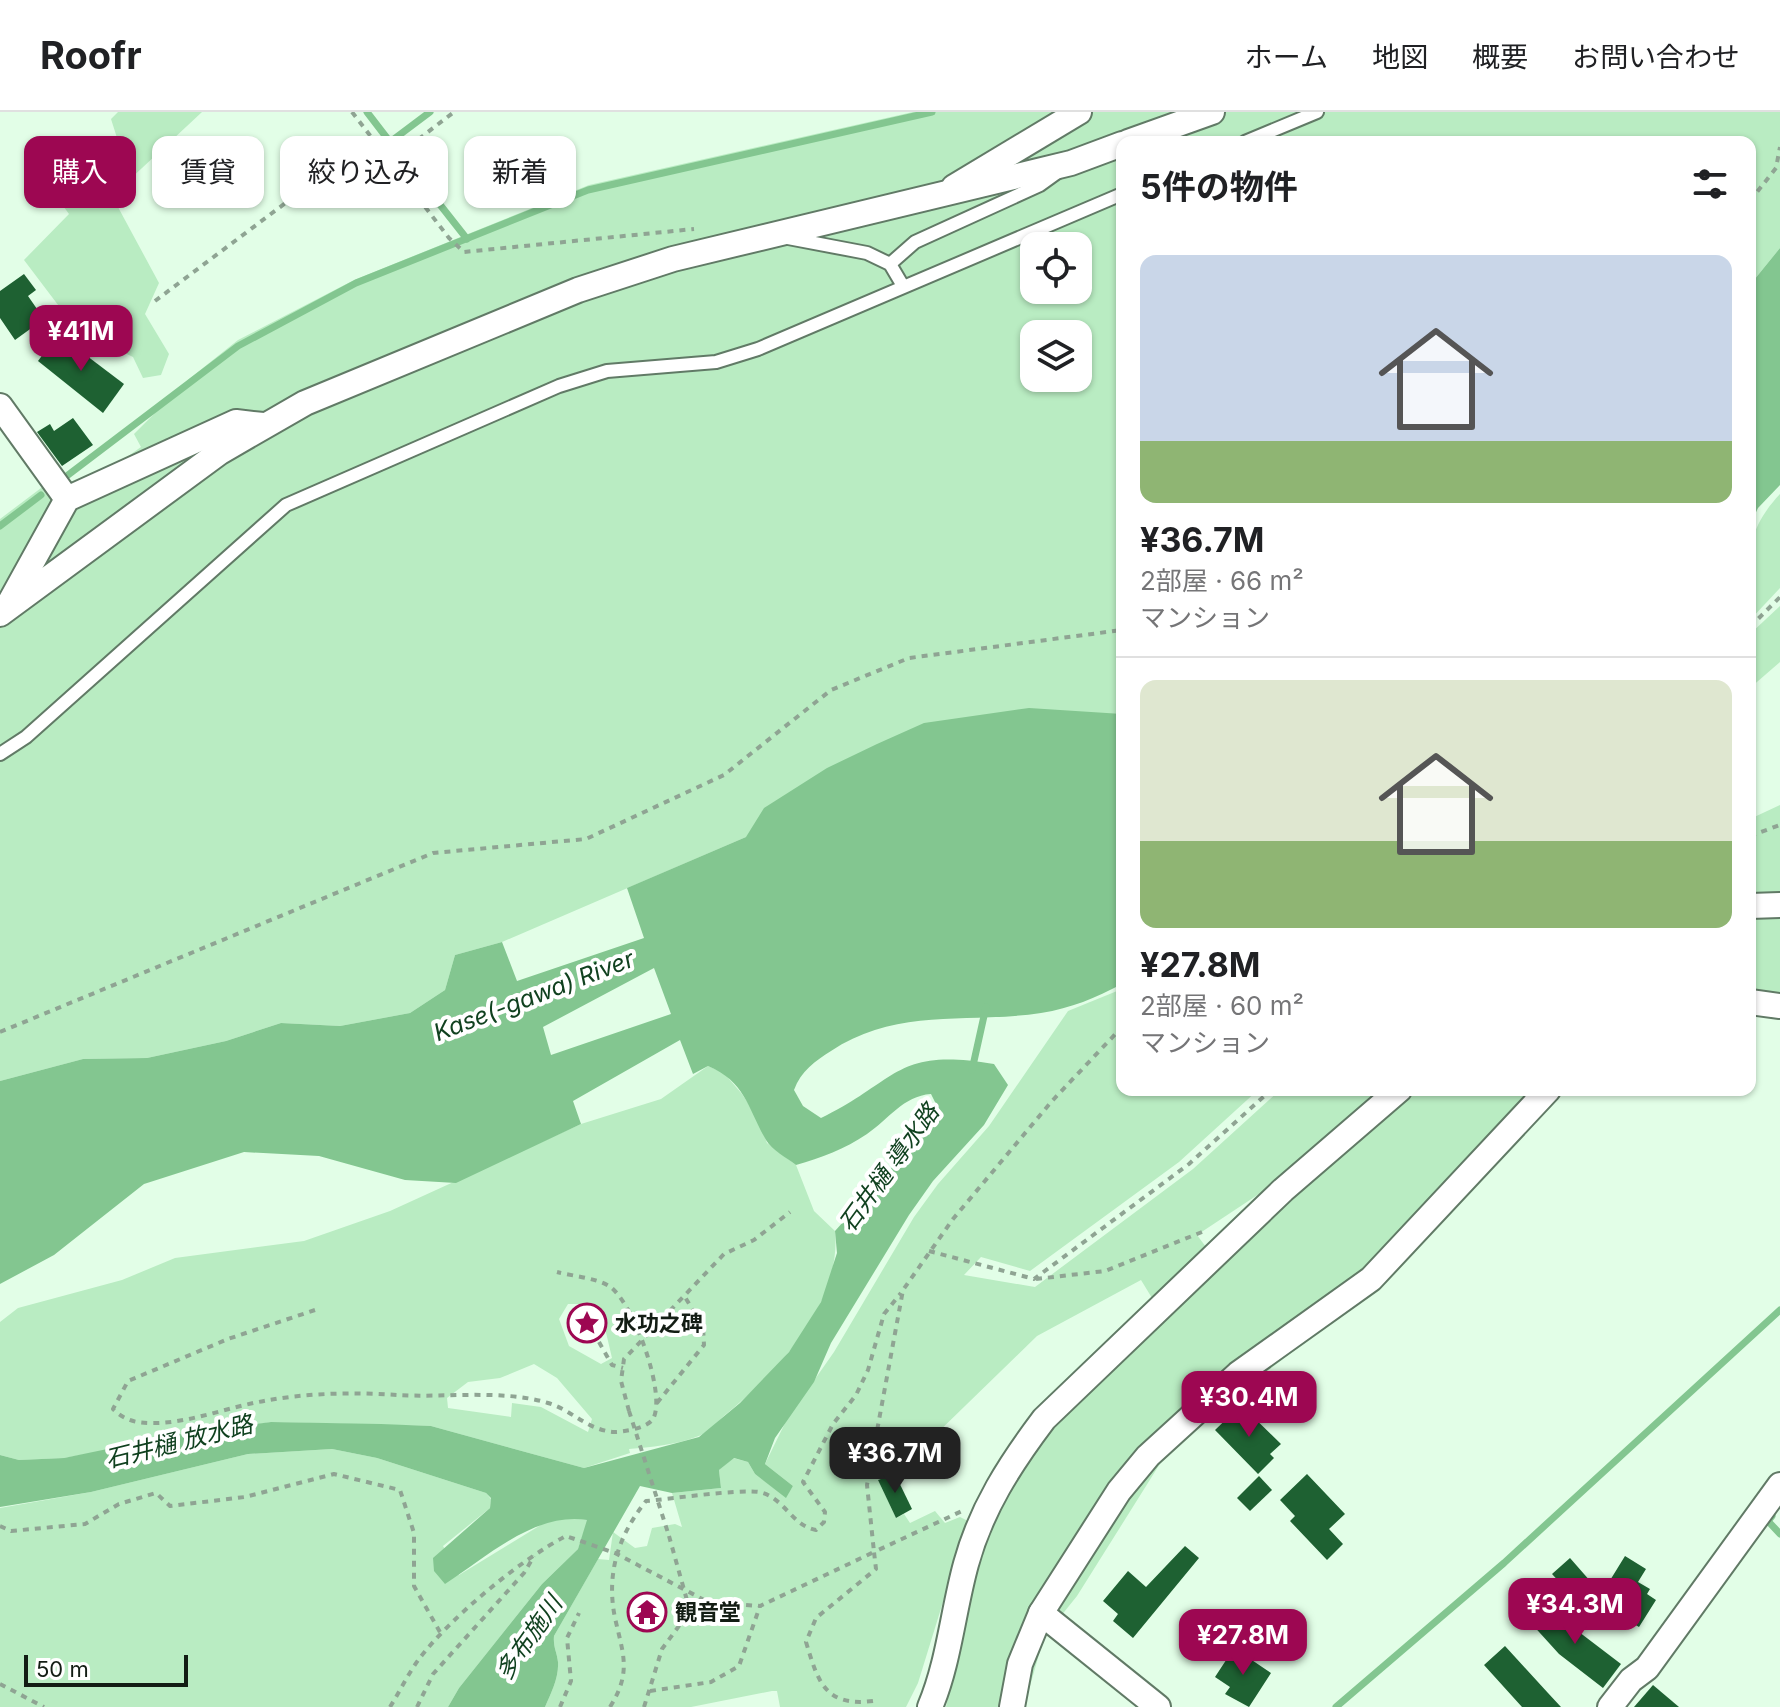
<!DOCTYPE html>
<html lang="ja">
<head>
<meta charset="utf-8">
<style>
  body { margin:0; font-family:Inter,"Noto Sans JP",sans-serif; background:#f6f6f6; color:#202124; height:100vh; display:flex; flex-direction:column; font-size:30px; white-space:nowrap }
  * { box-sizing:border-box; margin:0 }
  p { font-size:26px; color:#757577 }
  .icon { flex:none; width:44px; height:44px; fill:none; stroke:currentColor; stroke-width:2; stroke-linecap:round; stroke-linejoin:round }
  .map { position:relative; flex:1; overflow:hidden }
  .sheet { position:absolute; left:1116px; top:24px; width:640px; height:960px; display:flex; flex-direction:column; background:#fff; border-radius:16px; box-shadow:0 2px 6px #0004 }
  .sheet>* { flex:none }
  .top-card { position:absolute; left:24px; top:24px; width:760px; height:72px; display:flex; gap:16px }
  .controls { position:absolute; left:1020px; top:120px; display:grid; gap:16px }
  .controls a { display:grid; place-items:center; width:72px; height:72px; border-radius:16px; background:#fff; box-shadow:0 2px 6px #0004; font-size:40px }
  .scale { position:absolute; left:24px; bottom:20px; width:164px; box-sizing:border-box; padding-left:8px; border:4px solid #131d14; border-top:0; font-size:22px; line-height:28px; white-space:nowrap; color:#131d14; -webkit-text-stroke:6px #fff; paint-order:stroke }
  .price { position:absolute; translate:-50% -68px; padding:0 18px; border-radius:16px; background:#9d0752; color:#fff; font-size:26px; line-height:52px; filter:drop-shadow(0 2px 4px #0008) }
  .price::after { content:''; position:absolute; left:50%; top:48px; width:24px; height:18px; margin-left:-12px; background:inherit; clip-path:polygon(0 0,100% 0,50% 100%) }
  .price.active { background:#222; color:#fff }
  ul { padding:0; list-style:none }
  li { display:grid; align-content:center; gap:16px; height:424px; padding:0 24px }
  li+li { border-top:2px solid #e0e0e0 }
  li span { display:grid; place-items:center; height:248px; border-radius:16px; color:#555 }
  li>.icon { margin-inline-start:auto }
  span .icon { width:144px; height:144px; fill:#fffc; stroke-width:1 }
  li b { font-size:34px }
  h2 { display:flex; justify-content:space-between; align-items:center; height:96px; padding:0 24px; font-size:34px }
  .tag { padding:0 28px; border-radius:16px; background:#fff; box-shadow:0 2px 6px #0004; font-size:28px; line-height:72px }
  .tag.active { background:#9d0752; color:#fff }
  header { display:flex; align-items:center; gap:48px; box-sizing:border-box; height:112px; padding:0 40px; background:#fff; border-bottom:2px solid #e0e0e0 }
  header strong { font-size:38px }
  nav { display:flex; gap:44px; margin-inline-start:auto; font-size:28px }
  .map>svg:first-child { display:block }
</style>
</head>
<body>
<header>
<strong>Roofr</strong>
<nav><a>ホーム</a><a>地図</a><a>概要</a><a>お問い合わせ</a></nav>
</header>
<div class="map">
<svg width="1780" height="1595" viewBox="0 0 1780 1595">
  <rect width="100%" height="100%" fill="#e2fee7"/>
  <!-- green -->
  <g fill="#b9ecc2" fill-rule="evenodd">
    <path d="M 118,0 L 202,0 L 112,84 L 159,171 L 145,202 L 169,242 L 161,263 L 143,266 L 133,245 L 77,218 L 24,148 L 69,102 L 61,91 L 67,70 L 118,29 L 111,7 Z"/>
    <path d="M 913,0 L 1780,0 L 1780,136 L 1750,173 L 1750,30 L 1122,30 L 1122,665 L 746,725 L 502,830 L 455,843 L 445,878 L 410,901 L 340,914 L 281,911 L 226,929 L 147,946 L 83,947 L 0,969 L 0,407 L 45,373 L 93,369 L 141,335 L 134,322 L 189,267 L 238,228 L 354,168 L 589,73 ZM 1034,134 L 1078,134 L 1078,178 L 1034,178 ZM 1034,222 L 1078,222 L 1078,266 L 1034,266 Z"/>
    <path d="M 1780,382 L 1780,476 L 1750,508 C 1750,453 1740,425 1780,382 Z"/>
    <path d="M 1780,494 L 1780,550 L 1750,576 L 1750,522 Z"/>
    <path d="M 1780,693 L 1780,907 L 1750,903 L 1750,707 Z"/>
    <path d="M 1122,877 L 1122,978 L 1258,978 L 1179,1050 L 1030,1159 L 981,1145 L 964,1163 L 1035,1175 L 1193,1057 L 1280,978 L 1553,978 L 1376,1176 L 1173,1331 L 1077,1484 L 1044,1525 L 1024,1595 L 946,1595 L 977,1452 L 996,1401 L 1048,1317 L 1271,1074 L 1197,1123 L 1206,1135 L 1152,1186 L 1141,1168 L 1037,1224 L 895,1362 L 878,1368 L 896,1406 L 904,1402 L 910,1411 L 935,1399 L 945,1411 L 960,1405 L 968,1409 L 918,1571 L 906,1595 L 780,1595 L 777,1579 L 772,1579 L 691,1595 L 545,1595 C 551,1581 559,1566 558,1550 C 557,1540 553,1535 554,1524 L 598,1447 L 609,1448 L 613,1420 L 635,1436 L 647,1434 L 652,1416 L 675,1412 L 682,1415 L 672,1381 L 721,1376 L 719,1358 L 733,1346 L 748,1350 L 755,1362 L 786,1385 L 793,1374 L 765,1352 L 787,1307 L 834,1240 L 914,1105 L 938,1072 L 989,1014 L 1068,899 Z"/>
    <path d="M 708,954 L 724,961 L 742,982 L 756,1003 L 767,1031 L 796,1053 L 814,1099 L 835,1119 C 842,1191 778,1260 725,1303 C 717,1310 707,1322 696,1325 C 675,1333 651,1335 629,1337 L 630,1341 L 584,1356 L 431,1314 L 271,1310 L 64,1346 L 19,1348 L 0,1343 L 0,1210 L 18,1196 L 122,1168 L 175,1146 L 304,1129 L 390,1099 L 581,1012 L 661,987 ZM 568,1192 L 587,1192 L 604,1212 L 612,1246 L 601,1252 L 569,1234 L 559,1207 ZM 534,1252 L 557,1266 L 592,1307 L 588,1320 L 541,1295 L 512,1291 L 511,1305 L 448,1296 L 447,1286 L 468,1270 L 500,1266 Z"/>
    <path d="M 332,1337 L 377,1346 L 486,1381 L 491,1387 L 490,1396 L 443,1434 L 459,1463 L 544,1411 L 565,1405 L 588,1408 L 578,1437 L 542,1472 L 459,1576 L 448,1595 L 0,1595 L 0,1396 L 91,1380 L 248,1342 Z"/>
  </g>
  <!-- water -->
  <g fill="#83c690" fill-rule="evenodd">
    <path d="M 1780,136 L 1780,373 L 1758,396 L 1750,413 L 1750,173 Z"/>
    <path d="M 1029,596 L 1122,602 L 1122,872 C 1095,886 1072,896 1041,901 C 968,912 897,895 831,939 C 815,949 801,959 794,978 L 803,994 L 821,1006 C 899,968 895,935 994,952 L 1008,973 L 984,1013 L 933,1069 L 909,1103 L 831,1231 L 814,1270 L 775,1326 L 765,1352 L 793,1374 L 786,1386 L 755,1362 L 748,1350 L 734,1346 L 719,1358 L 721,1376 L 672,1381 L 640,1374 L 554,1524 C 553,1535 557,1540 558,1550 C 559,1566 551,1581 545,1595 L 448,1595 L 459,1576 L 542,1472 L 578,1437 L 587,1408 C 535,1400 488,1444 445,1472 L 434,1459 L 433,1446 L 490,1396 L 491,1386 L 486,1381 L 377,1346 L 332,1337 L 248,1342 L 91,1380 L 0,1395 L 0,1343 L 19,1348 L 64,1346 L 175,1323 L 271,1310 L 381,1312 L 431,1314 L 584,1356 L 699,1325 L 740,1291 L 789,1240 L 821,1190 L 837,1141 L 835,1119 L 931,1012 L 937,994 L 931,982 C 903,984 889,1007 867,1022 C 845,1037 821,1046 796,1053 C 787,1046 772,1038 766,1028 C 748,997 746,970 708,954 L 693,962 L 680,928 L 573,989 L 581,1012 L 456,1071 L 405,1068 L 319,1044 L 244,1040 L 144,1072 L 54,1143 L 0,1172 L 0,969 L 83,947 L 147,946 L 226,929 L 281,911 L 340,914 L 410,901 L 445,878 L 455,843 L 502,830 L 517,869 L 644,826 L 627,776 L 746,725 L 764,696 L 827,656 L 877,632 L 924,611 ZM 654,856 L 671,902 L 551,943 L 543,915 Z"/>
  </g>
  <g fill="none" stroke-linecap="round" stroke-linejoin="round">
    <!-- stream -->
    <g stroke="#83c690" stroke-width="7">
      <path d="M 367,0 L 390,30 L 430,0"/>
      <path d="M 408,52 L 467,127"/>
      <path d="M 68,363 L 238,234 L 356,171 L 588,78 L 932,0"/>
      <path d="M 0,414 L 41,383"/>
      <path d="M 972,958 L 986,895"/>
      <path d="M 1772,1404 L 1768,1409 L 1780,1422"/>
      <path d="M 1336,1595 L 1504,1451 L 1780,1198"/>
    </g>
  </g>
  <!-- building -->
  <g fill="#1e6132">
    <path d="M 24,162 L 36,178 L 28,184 L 44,207 L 15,228 L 0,206 L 0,179 Z"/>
    <path d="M 58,222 L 124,272 L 103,301 L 38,249 Z"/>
    <path d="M 73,306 L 93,333 L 62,354 L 37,320 L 50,312 L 54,319 Z"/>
    <path d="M 1241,1293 L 1281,1332 L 1270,1342 L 1274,1346 L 1258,1362 L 1215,1318 Z"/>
    <path d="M 895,1362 L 912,1397 L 896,1406 L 878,1368 Z"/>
    <path d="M 1307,1362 L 1345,1402 L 1329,1417 L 1343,1432 L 1327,1448 L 1290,1409 L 1295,1404 L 1280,1388 Z"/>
    <path d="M 1259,1364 L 1272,1378 L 1250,1399 L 1237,1386 Z"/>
    <path d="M 1185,1434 L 1199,1446 L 1133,1526 L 1113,1509 L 1118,1502 L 1103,1489 L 1128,1459 L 1146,1475 Z"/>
    <path d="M 1625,1444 L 1646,1457 L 1638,1470 L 1650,1477 L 1647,1482 L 1656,1488 L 1639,1515 L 1619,1503 L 1623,1497 L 1601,1483 Z"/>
    <path d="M 1570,1446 L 1591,1470 L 1574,1486 L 1552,1462 Z"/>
    <path d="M 1552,1490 L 1579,1520 L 1621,1552 L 1603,1576 L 1559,1542 L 1530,1510 Z"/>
    <path d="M 1505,1534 L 1548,1581 L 1561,1595 L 1522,1595 L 1484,1553 Z"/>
    <path d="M 1234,1536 L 1271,1561 L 1249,1595 L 1225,1582 L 1230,1575 L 1215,1565 Z"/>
    <path d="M 1653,1573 L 1679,1595 L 1634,1595 Z"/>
  </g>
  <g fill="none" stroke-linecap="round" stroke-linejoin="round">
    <!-- service casing -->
    <g stroke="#617a66" stroke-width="16">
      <g id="service">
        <path d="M 1245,30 L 1317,0"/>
        <path d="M 788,126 L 867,141 L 890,152 L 903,174"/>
        <path d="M 890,152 L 915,130 L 1040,73 L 1058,60"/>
        <path d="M 0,642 L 26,625 L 286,393 L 559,274 L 607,259 L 716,250 L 758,237 L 1122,82"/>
      </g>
    </g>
    <!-- minor casing -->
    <g stroke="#617a66" stroke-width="28">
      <g id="minor">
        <path d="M 1128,30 L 1212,0"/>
        <path d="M 954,75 L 1079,0"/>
        <path d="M 0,294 L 67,387"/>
        <path d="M 10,490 L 67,387 L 236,310 L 263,313"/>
        <path d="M 0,502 L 220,340 L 305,291 L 578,178 L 673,147 L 1071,51 L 1122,32"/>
        <path d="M 1750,794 L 1780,793"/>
        <path d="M 1750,890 L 1780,894"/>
        <path d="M 1041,1501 L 1158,1595"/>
        <path d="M 930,1595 C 949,1550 953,1499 966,1452 C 981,1397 1010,1352 1044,1307 L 1283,1078 L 1399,978"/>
        <path d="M 1012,1595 L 1020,1552 L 1041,1501 L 1119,1379 L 1148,1344 L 1238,1262 L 1371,1167 L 1548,978"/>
        <path d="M 1610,1595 L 1631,1568 L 1647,1556 L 1780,1373"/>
      </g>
    </g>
    <!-- path -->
    <g stroke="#8fa493" stroke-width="4" stroke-dasharray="6 6" stroke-linecap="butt">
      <path d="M 352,0 L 449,126 L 464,140 L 694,117"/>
      <path d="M 390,49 L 454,0"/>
      <path d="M 1750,89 L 1776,56 L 1780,35"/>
      <path d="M 155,189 L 372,26"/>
      <path d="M 1750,515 L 1780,485"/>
      <path d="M 1750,724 L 1780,713"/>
      <path d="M 0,920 L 433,741 L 586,727 L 724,663 L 831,578 L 909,546 L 1122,518"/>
      <path d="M 929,1139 L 1034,1167 L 1189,1052 L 1271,978"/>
      <path d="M 1036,1167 L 1105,1159 L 1207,1118"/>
      <path d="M 315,1198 L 228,1227 L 128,1269 L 113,1297 C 124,1308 135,1311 151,1311 C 187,1312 228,1295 264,1289 C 306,1281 354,1280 397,1283 C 444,1286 503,1277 548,1291 C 572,1298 587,1318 614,1320 C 624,1320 647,1316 653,1307 C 667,1283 633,1189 609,1174 C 596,1166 572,1164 557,1160"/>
      <path d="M 599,1230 L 612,1253 L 623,1256"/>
      <path d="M 657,1291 L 704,1233 L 703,1215 L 685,1185"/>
      <path d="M 629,1299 L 621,1269 L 624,1247 L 724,1142 L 754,1128 L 790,1100"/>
      <path d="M 0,1414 L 11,1419 L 85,1412 L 119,1392 L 156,1381 L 170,1394 L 245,1385 L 334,1362 L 400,1378 L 414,1421 L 414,1474 L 441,1522"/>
      <path d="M 0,1572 L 44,1595"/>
      <path d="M 650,1579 L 711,1570 L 739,1554 L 760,1494"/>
      <path d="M 873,1589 C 825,1595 818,1570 806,1530 L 816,1506 L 876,1457 L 874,1440 L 962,1399"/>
      <path d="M 390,1595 C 400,1579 408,1562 419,1547 C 451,1505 520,1448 566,1424 L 615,1441 L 708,1490 L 760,1494 L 874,1440 L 867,1373 L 903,1178 L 953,1107 L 1052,989 L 1122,915"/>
      <path d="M 417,1595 L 433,1562 L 524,1461 L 534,1444"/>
      <path d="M 560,1595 L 571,1569 L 567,1526 L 579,1501"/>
      <path d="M 610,1595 C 632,1560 623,1542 615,1506 C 606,1462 618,1424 646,1389 C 671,1387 737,1377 759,1380 C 784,1385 792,1414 816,1418 L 824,1410 L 825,1400 L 803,1370 L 833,1312 L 856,1283 L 868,1258 L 884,1202 L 901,1181"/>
      <path d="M 644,1595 L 662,1537 L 690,1499 L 669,1424"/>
    </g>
    <!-- service -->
    <use href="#service" stroke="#fff" stroke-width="12"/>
    <!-- minor -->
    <use href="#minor" stroke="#fff" stroke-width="24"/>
    <!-- path-bridge -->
    <path stroke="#8fa493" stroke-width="4" stroke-dasharray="6 6" stroke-linecap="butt" d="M 629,1299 L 669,1424"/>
  </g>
  <!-- icons -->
  <defs>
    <g id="sight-ring" transform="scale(2)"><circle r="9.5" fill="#fff" stroke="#9d0752" stroke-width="1.5"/><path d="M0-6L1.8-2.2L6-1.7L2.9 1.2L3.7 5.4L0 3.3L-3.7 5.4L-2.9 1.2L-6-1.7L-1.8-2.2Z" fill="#9d0752"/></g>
    <g id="temple-ring" transform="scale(2)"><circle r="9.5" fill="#fff" stroke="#9d0752" stroke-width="1.5"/><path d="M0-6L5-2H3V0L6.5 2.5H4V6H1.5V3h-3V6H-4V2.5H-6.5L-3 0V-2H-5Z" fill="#9d0752"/></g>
  </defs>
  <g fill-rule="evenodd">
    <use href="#sight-ring" x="587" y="1211"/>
    <use href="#temple-ring" x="647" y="1500"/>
  </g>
  <g text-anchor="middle" stroke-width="8" stroke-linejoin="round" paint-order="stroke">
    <!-- poi labels -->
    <g font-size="22" font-weight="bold" fill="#131d14" stroke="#fff" text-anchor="start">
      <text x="615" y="1219">水功之碑</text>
      <text x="675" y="1508">観音堂</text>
    </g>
    <!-- water labels -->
    <g font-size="24" font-style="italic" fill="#10411f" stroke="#fff">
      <text transform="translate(534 884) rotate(-21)" y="8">Kase(-gawa) River</text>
      <text transform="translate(889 1056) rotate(-54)" y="8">石井樋 導水路</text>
      <text transform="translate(179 1330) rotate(-14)" y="8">石井樋 放水路</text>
      <text transform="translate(529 1526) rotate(-55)" y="8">多布施川</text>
    </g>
  </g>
</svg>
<div class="controls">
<a><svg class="icon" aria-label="locate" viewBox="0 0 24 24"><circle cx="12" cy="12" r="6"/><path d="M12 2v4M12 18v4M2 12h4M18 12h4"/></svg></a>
<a><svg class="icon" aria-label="layers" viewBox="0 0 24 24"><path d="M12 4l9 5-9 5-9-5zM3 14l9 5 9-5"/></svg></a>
</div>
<div class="scale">50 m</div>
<b class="price" style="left:81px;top:261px">¥41M</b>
<b class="price" style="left:1249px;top:1327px">¥30.4M</b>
<b class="price active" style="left:895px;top:1383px">¥36.7M</b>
<b class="price" style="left:1575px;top:1534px">¥34.3M</b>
<b class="price" style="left:1243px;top:1565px">¥27.8M</b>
<div class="top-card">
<a class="tag active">購入</a>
<a class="tag">賃貸</a>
<a class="tag">絞り込み</a>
<a class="tag">新着</a>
</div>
<section class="sheet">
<h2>5件の物件<svg class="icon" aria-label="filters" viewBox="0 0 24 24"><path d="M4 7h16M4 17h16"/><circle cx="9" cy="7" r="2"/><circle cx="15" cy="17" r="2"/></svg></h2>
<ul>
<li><span style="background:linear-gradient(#c9d6e8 75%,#8fb573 0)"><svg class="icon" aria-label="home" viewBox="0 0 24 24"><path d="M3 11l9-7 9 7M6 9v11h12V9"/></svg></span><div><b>¥36.7M</b><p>2部屋 · 66 m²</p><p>マンション</p></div></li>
<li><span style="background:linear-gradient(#dfe7d0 65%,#8fb573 0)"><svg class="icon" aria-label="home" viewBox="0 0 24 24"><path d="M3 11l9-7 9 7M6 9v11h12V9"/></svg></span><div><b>¥27.8M</b><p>2部屋 · 60 m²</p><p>マンション</p></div></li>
</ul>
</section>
</div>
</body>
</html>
